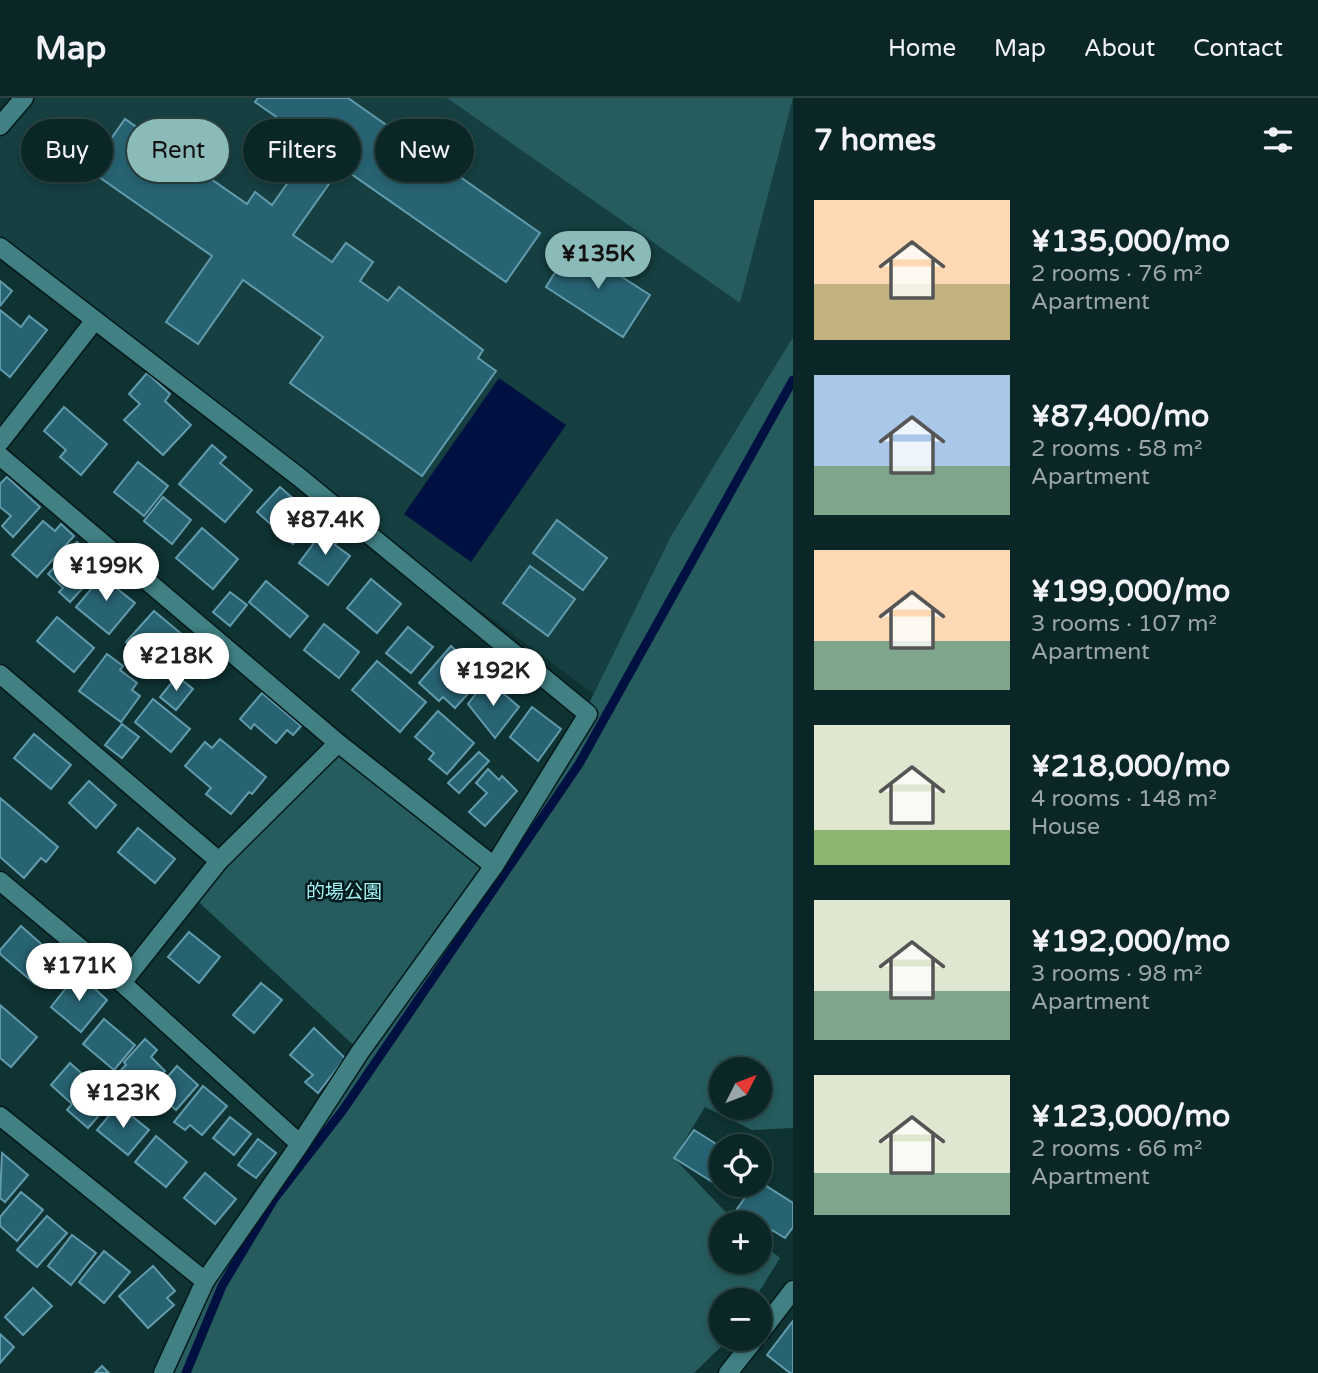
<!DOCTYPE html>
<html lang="en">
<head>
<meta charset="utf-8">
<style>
  body { margin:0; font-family:"Varela Round","Noto Sans JP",sans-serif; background:#142e2e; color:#f1f3f6; height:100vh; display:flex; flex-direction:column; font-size:26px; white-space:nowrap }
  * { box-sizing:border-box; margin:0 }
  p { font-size:23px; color:#9aa5a7 }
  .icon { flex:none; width:38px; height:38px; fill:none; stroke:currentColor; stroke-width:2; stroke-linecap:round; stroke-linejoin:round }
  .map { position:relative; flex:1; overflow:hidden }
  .details { display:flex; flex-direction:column; background:#0b2626; width:525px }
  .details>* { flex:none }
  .banner { position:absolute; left:21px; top:21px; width:665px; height:63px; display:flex; gap:14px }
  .needle { width:46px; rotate:48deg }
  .buttons { position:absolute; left:709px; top:959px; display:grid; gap:14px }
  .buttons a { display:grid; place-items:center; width:63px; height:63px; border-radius:50%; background:#0b2626; box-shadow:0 4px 10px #0003,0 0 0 2px #2b4343; font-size:35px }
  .price { position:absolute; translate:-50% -60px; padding:0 16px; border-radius:24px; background:#fff; color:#222; font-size:23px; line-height:46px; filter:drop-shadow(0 2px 4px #0008) }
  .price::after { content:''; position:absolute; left:50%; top:42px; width:21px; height:16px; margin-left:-10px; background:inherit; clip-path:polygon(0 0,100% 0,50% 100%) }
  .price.on { background:#8bbbb9; color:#111 }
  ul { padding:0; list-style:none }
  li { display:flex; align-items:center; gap:21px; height:175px; padding:0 21px }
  li span { display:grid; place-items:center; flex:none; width:196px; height:140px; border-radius:0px; color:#555 }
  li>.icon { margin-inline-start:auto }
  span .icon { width:84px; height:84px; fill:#fffc; stroke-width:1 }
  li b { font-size:30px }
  h2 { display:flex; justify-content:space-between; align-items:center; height:84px; padding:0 21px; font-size:30px }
  .tag { padding:0 24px; border-radius:32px; background:#0b2626; box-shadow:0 4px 10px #0003,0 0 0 2px #2b4343; font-size:24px; line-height:63px }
  .tag.on { background:#8bbbb9; color:#111 }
  header { display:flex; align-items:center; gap:42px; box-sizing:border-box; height:98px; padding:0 35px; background:#0b2626; border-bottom:2px solid #2b4343 }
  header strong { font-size:33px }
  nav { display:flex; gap:38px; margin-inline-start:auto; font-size:24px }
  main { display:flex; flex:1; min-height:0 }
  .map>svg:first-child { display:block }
</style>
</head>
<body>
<header>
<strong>Map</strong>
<nav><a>Home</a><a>Map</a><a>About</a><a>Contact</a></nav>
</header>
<main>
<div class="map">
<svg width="793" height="1275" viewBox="0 0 793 1275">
  <rect width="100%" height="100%" fill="#0f3233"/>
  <!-- built -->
  <path fill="#153f41" d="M 24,0 L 793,0 L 793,239 L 671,438 L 594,596 L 299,379 L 0,149 L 0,28 Z"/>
  <!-- green -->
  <g fill="#265c5e" fill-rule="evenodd">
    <path d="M 447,0 L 793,0 L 740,205 Z"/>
    <path d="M 793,239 L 793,1030 L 752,1032 L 705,1009 L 674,1060 L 736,1125 L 721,1125 L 721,1164 L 760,1164 L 760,1144 L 780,1160 L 754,1202 L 721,1202 L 721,1241 L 729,1241 L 694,1275 L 165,1275 L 205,1183 L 361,954 L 192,798 L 338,645 L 490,774 L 509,769 L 671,438 ZM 721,971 L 760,971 L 760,1010 L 721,1010 Z"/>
  </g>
  <!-- water -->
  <path fill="#001141" d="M 499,280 L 566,327 L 471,464 L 404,416 Z"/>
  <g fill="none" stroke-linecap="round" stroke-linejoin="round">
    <!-- stream -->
    <path stroke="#001141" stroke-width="9" d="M 186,1275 L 222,1188 L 274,1101 L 343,1012 L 579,666 L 793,282"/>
  </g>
  <!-- building -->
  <g fill="#286373" stroke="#619bac" stroke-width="2">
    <path d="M 258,0 L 348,0 L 540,135 L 506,184 L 341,69 L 293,137 L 332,164 L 346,145 L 373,164 L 360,183 L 388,203 L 399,189 L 483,252 L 478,260 L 496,273 L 422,378 L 290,285 L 323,239 L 243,182 L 198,246 L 166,224 L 212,158 L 89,72 L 125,21 L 247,106 L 255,94 L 272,107 L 315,46 L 255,4 Z"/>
    <path d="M 572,147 L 650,197 L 623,239 L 546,189 Z"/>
    <path d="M 0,183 L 12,193 L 0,208 Z"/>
    <path d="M 0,212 L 21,229 L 29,218 L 47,232 L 10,279 L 0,271 Z"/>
    <path d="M 147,275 L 170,296 L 165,303 L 191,327 L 163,357 L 124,322 L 140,306 L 129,296 Z"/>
    <path d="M 64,309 L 107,346 L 81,377 L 60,359 L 66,352 L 44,333 Z"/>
    <path d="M 212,347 L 226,359 L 220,365 L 252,392 L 225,424 L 179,386 Z"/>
    <path d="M 138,364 L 168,388 L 144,418 L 114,394 Z"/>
    <path d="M 7,379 L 40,409 L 13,439 L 2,428 L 11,418 L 0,409 L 0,386 Z"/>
    <path d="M 280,389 L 304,410 L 298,416 L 310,427 L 293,446 L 257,414 Z"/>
    <path d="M 163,399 L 191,422 L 172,446 L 144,423 Z"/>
    <path d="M 557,422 L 607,460 L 583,492 L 533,455 Z"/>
    <path d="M 43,423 L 55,433 L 61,426 L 74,438 L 37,479 L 12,457 Z"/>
    <path d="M 326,429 L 340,439 L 335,447 L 350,458 L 328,487 L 299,465 Z"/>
    <path d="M 202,430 L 238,461 L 213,491 L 176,460 Z"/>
    <path d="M 77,444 L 93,458 L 88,463 L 98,473 L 70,504 L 59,494 L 63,490 L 48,476 Z"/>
    <path d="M 530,468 L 575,501 L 548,538 L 503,505 Z"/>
    <path d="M 106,473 L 119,484 L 115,489 L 135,505 L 109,536 L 76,509 Z"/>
    <path d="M 371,481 L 401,506 L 377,535 L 347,510 Z"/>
    <path d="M 266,483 L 308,518 L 290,539 L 249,504 Z"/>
    <path d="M 230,494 L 247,507 L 230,528 L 213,514 Z"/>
    <path d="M 154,513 L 190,543 L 162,576 L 126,544 Z"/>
    <path d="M 57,519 L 94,550 L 74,574 L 37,543 Z"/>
    <path d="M 324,526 L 359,554 L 339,580 L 304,552 Z"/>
    <path d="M 408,529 L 433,549 L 411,575 L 386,555 Z"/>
    <path d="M 451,548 L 484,578 L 455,610 L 443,599 L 439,603 L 419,585 Z"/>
    <path d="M 107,556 L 123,568 L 120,572 L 137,585 L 132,592 L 140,598 L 121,624 L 79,593 Z"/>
    <path d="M 377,563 L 426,604 L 400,634 L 352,592 Z"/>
    <path d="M 177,578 L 193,591 L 176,612 L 160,599 Z"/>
    <path d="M 487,581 L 519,609 L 495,640 L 468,606 Z"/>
    <path d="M 262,595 L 301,628 L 293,637 L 287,632 L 276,645 L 254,626 L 251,631 L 240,621 Z"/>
    <path d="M 153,601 L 190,631 L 171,654 L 135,624 Z"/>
    <path d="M 532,609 L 561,631 L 538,663 L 510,639 Z"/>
    <path d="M 438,613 L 474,645 L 447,676 L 429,661 L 434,655 L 415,639 Z"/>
    <path d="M 122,626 L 139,639 L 122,660 L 105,647 Z"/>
    <path d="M 34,636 L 71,667 L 51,691 L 14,660 Z"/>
    <path d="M 220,641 L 266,679 L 252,696 L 249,694 L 231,716 L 206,696 L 211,690 L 185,668 L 205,644 L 212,650 Z"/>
    <path d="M 479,654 L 489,663 L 459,695 L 448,685 Z"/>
    <path d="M 488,671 L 499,682 L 502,678 L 517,693 L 485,728 L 469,714 L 487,695 L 476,685 Z"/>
    <path d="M 89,683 L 116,707 L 96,730 L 69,705 Z"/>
    <path d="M 0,700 L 58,749 L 46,764 L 41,760 L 24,780 L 0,759 Z"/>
    <path d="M 138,730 L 175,761 L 155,785 L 118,754 Z"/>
    <path d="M 21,828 L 57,860 L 35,886 L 0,856 L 0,852 Z"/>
    <path d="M 189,834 L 220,859 L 199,885 L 168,859 Z"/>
    <path d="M 78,875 L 107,902 L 81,934 L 51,909 Z"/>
    <path d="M 261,885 L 282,902 L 254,935 L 233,917 Z"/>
    <path d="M 0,907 L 37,939 L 11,969 L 0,960 Z"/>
    <path d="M 104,921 L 135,947 L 114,972 L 83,946 Z"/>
    <path d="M 314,930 L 345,960 L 318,995 L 305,984 L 313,977 L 290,957 Z"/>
    <path d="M 145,941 L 157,952 L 151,959 L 165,973 L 137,1001 L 114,979 L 126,967 L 124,964 Z"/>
    <path d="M 70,965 L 89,982 L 91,979 L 115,999 L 88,1030 L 67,1012 L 72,1006 L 51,987 Z"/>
    <path d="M 177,968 L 198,987 L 176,1012 L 163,1001 L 157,1008 L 149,1000 Z"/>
    <path d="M 203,988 L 227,1008 L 202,1037 L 190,1027 L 185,1032 L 174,1024 Z"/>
    <path d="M 118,1007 L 149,1032 L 128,1057 L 97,1032 Z"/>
    <path d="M 230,1019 L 251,1036 L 234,1057 L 213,1040 Z"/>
    <path d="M 694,1032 L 721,1049 L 721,1087 L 724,1087 L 722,1090 L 674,1060 Z"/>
    <path d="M 156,1038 L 187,1064 L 166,1089 L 135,1064 Z"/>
    <path d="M 258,1041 L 276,1055 L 256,1080 L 238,1067 Z"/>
    <path d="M 2,1055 L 28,1077 L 5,1104 L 0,1100 Z"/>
    <path d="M 205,1075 L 236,1101 L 215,1126 L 184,1100 Z"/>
    <path d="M 760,1084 L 793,1105 L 793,1129 L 785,1140 L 737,1111 L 754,1087 L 760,1087 Z"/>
    <path d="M 21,1094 L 43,1112 L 17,1143 L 0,1128 L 0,1119 Z"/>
    <path d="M 47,1118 L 67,1135 L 37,1169 L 17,1152 Z"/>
    <path d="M 72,1137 L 96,1155 L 71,1187 L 48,1168 Z"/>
    <path d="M 104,1153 L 130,1174 L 104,1205 L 79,1184 Z"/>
    <path d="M 153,1168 L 175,1193 L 167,1200 L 174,1207 L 148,1230 L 119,1198 Z"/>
    <path d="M 33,1190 L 52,1208 L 23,1237 L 5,1219 Z"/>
    <path d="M 793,1223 L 793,1275 L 790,1275 L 767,1257 Z"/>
    <path d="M 0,1236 L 14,1249 L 0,1265 Z"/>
    <path d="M 102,1268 L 109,1275 L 95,1275 Z"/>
  </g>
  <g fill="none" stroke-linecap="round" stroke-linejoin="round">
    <!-- minor casing -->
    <g stroke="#041819" stroke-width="21">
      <g id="minor">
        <path d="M 0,149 L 299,379 L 588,616 L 494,768 L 360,954 L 300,1046 L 205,1183 L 163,1275"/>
        <path d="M 0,344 L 95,222"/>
        <path d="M 0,358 L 338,645 L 494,768"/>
        <path d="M 0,576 L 219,763"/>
        <path d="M 0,783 L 122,885 L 300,1046"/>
        <path d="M 122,885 L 219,763 L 338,645"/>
        <path d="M 0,1018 L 205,1183"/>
        <path d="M 760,1235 L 793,1192"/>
        <path d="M 728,1275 L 755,1241"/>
      </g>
    </g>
    <!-- secondary casing -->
    <g stroke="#041819" stroke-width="21">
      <path id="secondary" d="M 0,28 L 24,0"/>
    </g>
    <!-- minor -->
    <use href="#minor" stroke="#418184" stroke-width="18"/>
    <!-- secondary -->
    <use href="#secondary" stroke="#418184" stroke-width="18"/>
  </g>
  <g text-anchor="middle" stroke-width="5" stroke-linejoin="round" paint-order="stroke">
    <!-- park labels -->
    <g font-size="19" fill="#a5f3f6" stroke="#00191a">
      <text x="344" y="800">的場公園</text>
    </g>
  </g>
</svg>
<div class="buttons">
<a><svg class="needle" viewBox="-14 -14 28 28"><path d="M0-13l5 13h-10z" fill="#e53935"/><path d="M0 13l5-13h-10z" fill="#9aa5a7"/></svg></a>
<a><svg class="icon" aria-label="locate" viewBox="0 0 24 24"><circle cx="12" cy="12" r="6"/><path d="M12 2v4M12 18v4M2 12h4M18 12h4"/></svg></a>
<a>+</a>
<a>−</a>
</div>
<b class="price on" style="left:598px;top:193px">¥135K</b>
<b class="price" style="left:325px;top:459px">¥87.4K</b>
<b class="price" style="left:106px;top:505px">¥199K</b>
<b class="price" style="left:176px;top:595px">¥218K</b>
<b class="price" style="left:493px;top:610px">¥192K</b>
<b class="price" style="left:79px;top:905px">¥171K</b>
<b class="price" style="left:123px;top:1032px">¥123K</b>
<div class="banner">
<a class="tag">Buy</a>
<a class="tag on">Rent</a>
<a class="tag">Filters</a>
<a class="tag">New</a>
</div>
</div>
<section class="details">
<h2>7 homes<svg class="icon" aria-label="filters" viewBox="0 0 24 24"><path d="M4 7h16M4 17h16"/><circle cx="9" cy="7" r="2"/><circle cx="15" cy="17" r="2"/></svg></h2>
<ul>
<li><span style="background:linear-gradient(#ffd9b3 60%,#c2b280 0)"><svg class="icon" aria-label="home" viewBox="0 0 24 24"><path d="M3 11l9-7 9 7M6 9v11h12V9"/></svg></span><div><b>¥135,000/mo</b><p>2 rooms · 76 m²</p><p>Apartment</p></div></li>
<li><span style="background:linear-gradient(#a9c7e8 65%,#7fa58c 0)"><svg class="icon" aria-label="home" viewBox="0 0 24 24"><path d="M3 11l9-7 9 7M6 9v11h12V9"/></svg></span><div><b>¥87,400/mo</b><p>2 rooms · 58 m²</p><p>Apartment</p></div></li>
<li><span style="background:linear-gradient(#ffd9b3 65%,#7fa58c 0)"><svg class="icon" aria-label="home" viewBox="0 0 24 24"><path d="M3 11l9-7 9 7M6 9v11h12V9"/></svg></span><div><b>¥199,000/mo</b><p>3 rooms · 107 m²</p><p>Apartment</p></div></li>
<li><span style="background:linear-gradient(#dfe7d0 75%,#8fb573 0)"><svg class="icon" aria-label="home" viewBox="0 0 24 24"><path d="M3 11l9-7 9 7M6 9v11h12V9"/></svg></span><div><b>¥218,000/mo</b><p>4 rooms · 148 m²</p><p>House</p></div></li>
<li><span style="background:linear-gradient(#dfe7d0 65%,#7fa58c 0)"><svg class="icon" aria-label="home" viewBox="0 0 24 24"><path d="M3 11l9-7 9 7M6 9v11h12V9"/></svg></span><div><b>¥192,000/mo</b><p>3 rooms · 98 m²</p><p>Apartment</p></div></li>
<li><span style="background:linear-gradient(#dfe7d0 70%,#7fa58c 0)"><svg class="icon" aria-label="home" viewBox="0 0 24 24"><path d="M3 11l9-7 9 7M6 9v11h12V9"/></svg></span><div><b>¥123,000/mo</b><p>2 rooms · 66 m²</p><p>Apartment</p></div></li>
</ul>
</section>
</main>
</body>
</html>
